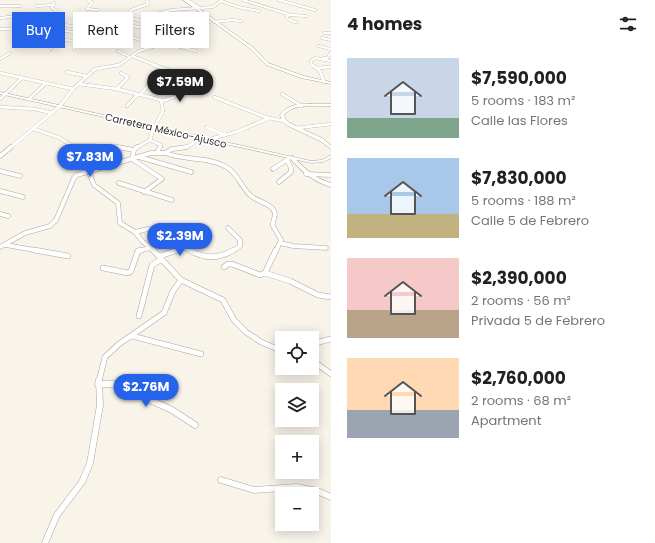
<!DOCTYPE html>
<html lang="en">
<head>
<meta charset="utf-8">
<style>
  body { margin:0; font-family:Poppins,sans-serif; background:#f2f2f2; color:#202124; height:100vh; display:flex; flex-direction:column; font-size:15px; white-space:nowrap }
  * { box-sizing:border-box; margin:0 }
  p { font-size:13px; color:#757577 }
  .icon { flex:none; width:22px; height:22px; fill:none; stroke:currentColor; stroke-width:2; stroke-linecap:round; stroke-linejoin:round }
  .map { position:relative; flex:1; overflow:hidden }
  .drawer { display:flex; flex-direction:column; background:#fff; width:324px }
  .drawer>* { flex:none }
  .hud { position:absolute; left:12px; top:12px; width:259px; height:36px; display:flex; gap:8px }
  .tools { position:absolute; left:275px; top:331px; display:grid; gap:8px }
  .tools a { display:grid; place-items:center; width:44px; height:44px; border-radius:0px; background:#fff; box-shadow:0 2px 10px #0003; font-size:20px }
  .price { position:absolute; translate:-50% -34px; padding:0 9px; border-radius:14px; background:#2563eb; color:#fff; font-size:13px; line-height:26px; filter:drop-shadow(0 1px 2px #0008) }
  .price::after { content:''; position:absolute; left:50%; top:24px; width:12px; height:9px; margin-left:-6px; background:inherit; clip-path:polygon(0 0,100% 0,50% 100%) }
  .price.on { background:#222; color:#fff }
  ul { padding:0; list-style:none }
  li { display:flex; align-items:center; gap:12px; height:100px; padding:0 16px }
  li span { display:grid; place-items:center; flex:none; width:112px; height:80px; border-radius:0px; color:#555 }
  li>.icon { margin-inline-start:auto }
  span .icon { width:48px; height:48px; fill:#fffc; stroke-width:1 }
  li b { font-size:17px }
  h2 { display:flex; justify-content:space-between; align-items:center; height:48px; padding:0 16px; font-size:17px }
  .chip { padding:0 14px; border-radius:0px; background:#fff; box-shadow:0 2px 10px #0003; font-size:14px; line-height:36px }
  .chip.on { background:#2563eb; color:#fff }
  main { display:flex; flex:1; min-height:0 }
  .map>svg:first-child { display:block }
</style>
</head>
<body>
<main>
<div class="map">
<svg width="331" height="543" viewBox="0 0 331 543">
  <rect width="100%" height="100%" fill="#f9f4ea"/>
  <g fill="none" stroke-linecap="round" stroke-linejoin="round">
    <!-- street-far4 casing -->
    <g stroke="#aba69d" stroke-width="3">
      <g id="street-far4">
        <path d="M 89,0 L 88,1 L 92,2 L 87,9 L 97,10"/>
        <path d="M 147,0 L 148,4 L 131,10 L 128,15 L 129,17 L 171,30"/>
        <path d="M 188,0 L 200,8"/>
        <path d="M 243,0 L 291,15 L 306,16"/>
        <path d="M 279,0 L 315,10"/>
        <path d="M 221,1 L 238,7 L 259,11"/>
        <path d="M 0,6 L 20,6"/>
        <path d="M 37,6 L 53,5"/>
        <path d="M 35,15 L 47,14"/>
        <path d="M 289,15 L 287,17 L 291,21 L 296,22"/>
        <path d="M 149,16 L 171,10 L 213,7 L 222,0"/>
        <path d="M 8,17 L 32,19"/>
        <path d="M 0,18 L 10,17"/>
        <path d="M 91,19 L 125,22 L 130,18"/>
        <path d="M 214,22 L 232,20 L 241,21"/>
        <path d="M 133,26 L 150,29 L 158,35 L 168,36"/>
        <path d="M 0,29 L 31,28 L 42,18 L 56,13 L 56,10 L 52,8 L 54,3"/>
        <path d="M 58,30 L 65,25 L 124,34 L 157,46"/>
        <path d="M 58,30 L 118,38"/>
        <path d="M 324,33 L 331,33"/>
        <path d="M 43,38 L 108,44 L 124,34"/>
        <path d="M 322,38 L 331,40"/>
        <path d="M 169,39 L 198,45"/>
        <path d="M 166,43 L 196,51"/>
        <path d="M 319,46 L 331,49"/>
        <path d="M 51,49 L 57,38"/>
        <path d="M 74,49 L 79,41"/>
        <path d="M 118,51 L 130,57"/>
        <path d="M 132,56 L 157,66"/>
        <path d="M 323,58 L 327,58 L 331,53"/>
        <path d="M 0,59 L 10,53"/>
        <path d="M 114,66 L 119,65 L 139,51 L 166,43 L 169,40 L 168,34 L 175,29 L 194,28 L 208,23 L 204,18 L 205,15"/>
        <path d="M 313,66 L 311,64 L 311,61 L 315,58 L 331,61"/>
      </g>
    </g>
    <!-- street-far3 casing -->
    <g stroke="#aba69d" stroke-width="3.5">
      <g id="street-far3">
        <path d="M 154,65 L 170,71"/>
        <path d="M 312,65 L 320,71 L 324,82"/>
        <path d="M 317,68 L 331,67"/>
        <path d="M 67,72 L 86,76"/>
        <path d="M 0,73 L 73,89"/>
        <path d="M 79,84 L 117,89 L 161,100 L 163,111 L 153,129 L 150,140"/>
        <path d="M 117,89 L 128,77 L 121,73"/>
        <path d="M 141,94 L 149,84"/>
        <path d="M 282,94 L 302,106"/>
        <path d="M 214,97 L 268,118"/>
        <path d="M 0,99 L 22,78"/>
        <path d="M 29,99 L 46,83"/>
        <path d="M 162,101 L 175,97 L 178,94 L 178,88"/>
        <path d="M 127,106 L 138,94"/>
        <path d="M 0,107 L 35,109 L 52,113"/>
        <path d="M 206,127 L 225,135"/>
        <path d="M 297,128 L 331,124"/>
        <path d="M 34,129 L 60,138 L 75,148"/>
        <path d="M 210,139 L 236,132 L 269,118 L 284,121"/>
        <path d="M 71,145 L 113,146 L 123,148"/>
        <path d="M 10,148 L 60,106 L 73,89 L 95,69 L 119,65"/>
        <path d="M 136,148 L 150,140 L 161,145 L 159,148"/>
        <path d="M 181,148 C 189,147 195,143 200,137"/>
      </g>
    </g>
    <!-- street-far2 casing -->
    <g stroke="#aba69d" stroke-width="5">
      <g id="street-far2">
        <path d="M 74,147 L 84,160 L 94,185 L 118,203 L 120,223 L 135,232 L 143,242 L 154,251"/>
        <path d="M 117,147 L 134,150"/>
        <path d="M 137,147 L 134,150 L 132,159 L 162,179 L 144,192"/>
        <path d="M 157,152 L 160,147"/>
        <path d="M 165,153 C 185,161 209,156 228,168 C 238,175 242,188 251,196 C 258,202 274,204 275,214 C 275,218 272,222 273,226 L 281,240 L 276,251"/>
        <path d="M 0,156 L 11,147"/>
        <path d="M 139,157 L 191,172"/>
        <path d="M 292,158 C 304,171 314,180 331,185"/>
        <path d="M 273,169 L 288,159"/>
        <path d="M 0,171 L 20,176"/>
        <path d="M 306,174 L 331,175"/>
        <path d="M 279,182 L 291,172 L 291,168 L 287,160"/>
        <path d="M 119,183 L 172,200"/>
        <path d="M 0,191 L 23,197"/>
        <path d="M 0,214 L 8,216"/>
        <path d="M 228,228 L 240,240 L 240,246 L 232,251"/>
        <path d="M 135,232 L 148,229 L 186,240 L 198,228"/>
        <path d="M 280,243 L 293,246 L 326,248"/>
        <path d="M 6,245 L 40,251"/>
        <path d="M 0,247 L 25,233 L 50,226 L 56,220 L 74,178 L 77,175 L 151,153 L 165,153 L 172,149 L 187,147"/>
        <path d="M 184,247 L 191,251"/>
        <path d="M 138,251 L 150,248"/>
        <path d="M 175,251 L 196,244"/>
      </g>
    </g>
    <!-- street-far1 casing -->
    <g stroke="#aba69d" stroke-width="6">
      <g id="street-far1">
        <path d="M 34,250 L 68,256"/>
        <path d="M 153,250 L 181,280 L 223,300 L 234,320 L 246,332 L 261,342 L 282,351"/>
        <path d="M 189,250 C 205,259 218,259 234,250"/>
        <path d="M 276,250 L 265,273 L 290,281 L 318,295 L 331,297"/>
        <path d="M 160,256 L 178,250"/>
        <path d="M 224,267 L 228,264 L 232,264 L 260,275 L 265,273"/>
        <path d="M 103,268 L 128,273 L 131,271 L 138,251 L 142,250"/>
        <path d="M 139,316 L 152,265 L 162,259"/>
        <path d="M 132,336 L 201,354"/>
        <path d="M 312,344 L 331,339"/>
        <path d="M 312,360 L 331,374"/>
        <path d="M 99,381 L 105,357 L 119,344 L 164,313 L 173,291 L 181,280"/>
      </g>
    </g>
    <!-- street casing -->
    <g stroke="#aba69d" stroke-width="7">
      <g id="street">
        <path d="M 98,384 L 115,384 L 172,410 L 195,425"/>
        <path d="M 221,480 L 254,490 L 297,487 L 317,491 L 331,497"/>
        <path d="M 45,543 L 57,515 L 82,482 L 90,463 L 100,405 L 99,380"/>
      </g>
    </g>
    <!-- secondary casing -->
    <g stroke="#aba69d" stroke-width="1">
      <g id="secondary">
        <path d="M 0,92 L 311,161 L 322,160 L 331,155 L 331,158 L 323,162 L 311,163 L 0,94 Z"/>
        <path d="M 311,104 L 331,104 L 331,106 C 316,107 295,102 284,115 L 286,120 L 290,123 L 324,139 L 331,146 L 331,149 L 320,141 L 286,125 L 282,121 L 280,115 C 288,104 298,104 311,104 Z"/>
      </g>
    </g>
    <!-- primary casing -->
    <g stroke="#aba69d" stroke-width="1">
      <path id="primary" d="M 183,0 L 187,0 L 254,48 L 268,63 L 304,76 L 331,82 L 331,84 L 301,78 L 266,65 L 252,50 Z"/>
    </g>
    <!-- street-far4 -->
    <use href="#street-far4" stroke="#fff" stroke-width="2.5"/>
    <!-- street-far3 -->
    <use href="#street-far3" stroke="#fff" stroke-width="3"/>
    <!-- street-far2 -->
    <use href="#street-far2" stroke="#fff" stroke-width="4"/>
    <!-- street-far1 -->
    <use href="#street-far1" stroke="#fff" stroke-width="5"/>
    <!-- street -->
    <use href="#street" stroke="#fff" stroke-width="6"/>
    <!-- secondary -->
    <use href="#secondary" fill="#fff" fill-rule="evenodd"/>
    <!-- primary -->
    <use href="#primary" fill="#fff" fill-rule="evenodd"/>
  </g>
  <g text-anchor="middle" stroke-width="3.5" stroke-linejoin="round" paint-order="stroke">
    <!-- far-street labels -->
    <g font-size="10" fill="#353330" stroke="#fff">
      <text transform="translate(166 130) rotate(13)" y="4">Carretera México-Ajusco</text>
    </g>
  </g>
</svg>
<div class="tools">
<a><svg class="icon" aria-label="locate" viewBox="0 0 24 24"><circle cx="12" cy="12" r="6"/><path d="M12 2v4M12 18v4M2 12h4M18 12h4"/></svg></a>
<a><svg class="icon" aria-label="layers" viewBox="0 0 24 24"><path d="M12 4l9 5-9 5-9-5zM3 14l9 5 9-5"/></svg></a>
<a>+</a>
<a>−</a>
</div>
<b class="price on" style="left:180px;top:103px">$7.59M</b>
<b class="price" style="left:90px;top:178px">$7.83M</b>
<b class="price" style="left:180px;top:257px">$2.39M</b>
<b class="price" style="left:146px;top:408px">$2.76M</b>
<div class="hud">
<a class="chip on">Buy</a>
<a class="chip">Rent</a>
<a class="chip">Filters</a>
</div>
</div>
<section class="drawer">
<h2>4 homes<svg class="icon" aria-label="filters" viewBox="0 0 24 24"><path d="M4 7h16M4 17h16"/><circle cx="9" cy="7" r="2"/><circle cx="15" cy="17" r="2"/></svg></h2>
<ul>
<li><span style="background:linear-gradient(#c9d6e8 75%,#7fa58c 0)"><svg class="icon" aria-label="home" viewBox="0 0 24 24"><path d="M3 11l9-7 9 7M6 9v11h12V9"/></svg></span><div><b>$7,590,000</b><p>5 rooms · 183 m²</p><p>Calle las Flores</p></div></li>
<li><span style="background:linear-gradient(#a9c7e8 70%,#c2b280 0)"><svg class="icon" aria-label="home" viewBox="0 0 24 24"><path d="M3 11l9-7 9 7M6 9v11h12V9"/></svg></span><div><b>$7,830,000</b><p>5 rooms · 188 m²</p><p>Calle 5 de Febrero</p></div></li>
<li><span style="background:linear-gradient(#f6c9c9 65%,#b9a48a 0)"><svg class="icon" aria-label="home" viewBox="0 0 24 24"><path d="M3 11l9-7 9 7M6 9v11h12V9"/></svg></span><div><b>$2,390,000</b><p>2 rooms · 56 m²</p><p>Privada 5 de Febrero</p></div></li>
<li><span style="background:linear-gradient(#ffd9b3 65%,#9aa5b1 0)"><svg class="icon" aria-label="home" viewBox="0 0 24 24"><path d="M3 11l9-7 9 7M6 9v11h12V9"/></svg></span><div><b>$2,760,000</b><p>2 rooms · 68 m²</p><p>Apartment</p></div></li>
</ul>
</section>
</main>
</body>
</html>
